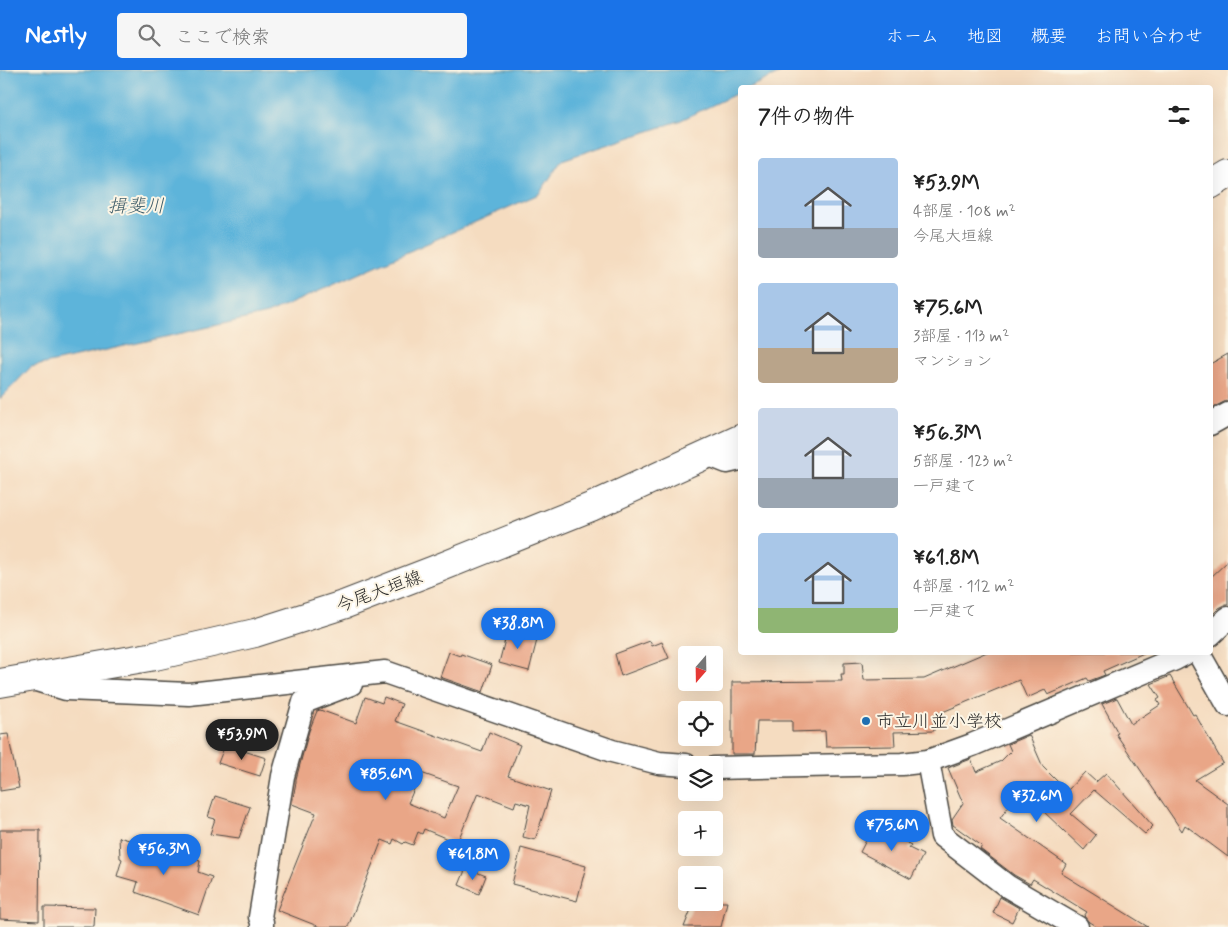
<!DOCTYPE html>
<html lang="ja">
<head>
<meta charset="utf-8">
<style>
  body { margin:0; font-family:Mynerve,"Klee One",sans-serif; background:#f6f6f6; color:#222; height:100vh; display:flex; flex-direction:column; font-size:19px; white-space:nowrap }
  * { box-sizing:border-box; margin:0 }
  p { font-size:16px; color:#767676 }
  .icon { flex:none; width:28px; height:28px; fill:none; stroke:currentColor; stroke-width:2; stroke-linecap:round; stroke-linejoin:round }
  .map { position:relative; flex:1; overflow:hidden }
  .drawer { position:absolute; left:738px; top:15px; width:475px; height:570px; display:flex; flex-direction:column; background:#fff; border-radius:5px; box-shadow:0 5px 20px #0002 }
  .drawer>* { flex:none }
  .needle { width:32px; rotate:200deg }
  .tools { position:absolute; left:678px; top:576px; display:grid; gap:10px }
  .tools a { display:grid; place-items:center; width:45px; height:45px; border-radius:5px; background:#fff; box-shadow:0 5px 20px #0002; font-size:25px }
  .price { position:absolute; translate:-50% -42px; padding:0 11px; border-radius:18px; background:#1a73e8; color:#fff; font-size:16px; line-height:32px; filter:drop-shadow(0 1px 2px #0008) }
  .price::after { content:''; position:absolute; left:50%; top:30px; width:15px; height:11px; margin-left:-8px; background:inherit; clip-path:polygon(0 0,100% 0,50% 100%) }
  .price.current { background:#222; color:#fff }
  ul { padding:0; list-style:none }
  li { display:flex; align-items:center; gap:15px; height:125px; padding:0 20px }
  li span { display:grid; place-items:center; flex:none; width:140px; height:100px; border-radius:5px; color:#555 }
  li>.icon { margin-inline-start:auto }
  span .icon { width:60px; height:60px; fill:#fffc; stroke-width:1 }
  li b { font-size:21px }
  h2 { display:flex; justify-content:space-between; align-items:center; height:60px; padding:0 20px; font-size:21px }
  header { display:flex; align-items:center; gap:30px; box-sizing:border-box; height:70px; padding:0 25px; background:#1a73e8; color:#fff }
  header strong { font-size:24px }
  nav { display:flex; gap:28px; margin-inline-start:auto; font-size:18px }
  .search { width:350px; height:45px; background:#f6f6f6; display:flex; align-items:center; gap:12px; box-sizing:border-box; padding:0 18px; border-radius:5px; color:#767676; font-size:19px }
  .map>svg:first-child { display:block }
</style>
</head>
<body>
<header>
<strong>Nestly</strong>
<div class="search"><svg class="icon" aria-label="search" viewBox="0 0 24 24"><circle cx="10" cy="10" r="6"/><path d="M15 15l6 6"/></svg>ここで検索</div>
<nav><a>ホーム</a><a>地図</a><a>概要</a><a>お問い合わせ</a></nav>
</header>
<div class="map">
<svg width="1228" height="857" viewBox="0 0 1228 857">
  <rect width="100%" height="100%" fill="#fcf5e5"/>
  <filter id="ink" filterUnits="userSpaceOnUse"><feTurbulence type="fractalNoise" baseFrequency=".02" numOctaves="2"/><feDisplacementMap in="SourceGraphic" scale="10" xChannelSelector="R" yChannelSelector="G"/><feConvolveMatrix kernelMatrix="1 2 1 2 8 2 1 2 1" color-interpolation-filters="sRGB"/></filter>
  <filter id="wash" filterUnits="userSpaceOnUse"><feTurbulence type="fractalNoise" baseFrequency=".0096" numOctaves="4" result="noise"/><feDisplacementMap in="SourceGraphic" scale="20" xChannelSelector="R" yChannelSelector="G"/><feGaussianBlur stdDeviation="1.12" result="paint"/><feColorMatrix in="noise" values="0 0 0 0 0 0 0 0 0 0 0 0 0 0 0 0 0 1.4 0 .05"/><feComposite in="paint" operator="in"/></filter>
  <g filter="url(#wash)">
    <rect width="100%" height="100%" fill="#f5dcc0"/>
    <!-- water -->
    <path fill="#5db4da" stroke="#447082" d="M 0,0 L 787,0 L 750,17 L 740,18 L 740,22 L 679,51 L 562,90 L 539,124 L 267,244 L 31,297 L 0,329 Z"/>
    <g id="blocks">
      <!-- building -->
      <g fill="#e9a687" fill-rule="evenodd">
        <path d="M 1228,284 L 1228,330 L 1210,339 L 1210,294 Z"/>
        <path d="M 1228,491 L 1228,535 L 1225,535 L 1219,538 L 1210,547 L 1210,508 Z"/>
        <path d="M 508,558 L 538,566 L 529,601 L 499,593 Z"/>
        <path d="M 650,571 L 652,576 L 662,572 L 669,588 L 621,606 L 615,584 Z"/>
        <path d="M 449,582 L 460,586 L 461,584 L 492,595 L 483,622 L 440,607 Z"/>
        <path d="M 987,582 L 1146,582 L 1103,601 L 1105,605 L 1089,611 L 1087,608 L 1048,625 L 1045,620 L 1027,628 L 1019,610 L 933,646 L 934,661 L 894,662 L 895,676 L 826,677 L 825,661 L 792,662 L 792,651 L 757,651 L 755,684 L 732,684 L 732,612 L 842,611 L 841,604 L 844,604 L 844,593 L 862,592 L 864,610 L 924,609 Z"/>
        <path d="M 1170,606 L 1193,645 L 1195,644 L 1223,693 L 1195,710 L 1228,734 L 1228,787 L 1185,755 L 1182,761 L 1116,664 L 1118,663 L 1102,634 L 1117,628 L 1131,654 L 1160,635 L 1157,630 L 1160,628 L 1151,614 Z"/>
        <path d="M 365,627 L 382,633 L 384,627 L 402,634 L 395,651 L 482,682 L 489,662 L 520,675 L 508,706 L 551,721 L 535,770 L 523,767 L 530,735 L 516,731 L 514,737 L 478,723 L 457,773 L 424,759 L 422,764 L 418,762 L 413,775 L 405,772 L 403,774 L 394,769 L 392,774 L 382,770 L 348,857 L 320,857 L 277,840 L 316,743 L 292,734 L 296,712 L 296,709 L 309,661 L 317,641 L 320,640 L 356,653 ZM 421,703 L 458,716 L 444,748 L 408,733 Z"/>
        <path d="M 8,664 L 19,718 L 0,721 L 0,665 Z"/>
        <path d="M 1029,665 L 1043,697 L 1067,721 L 1085,702 L 1096,712 L 1106,703 L 1153,756 L 1145,764 L 1094,720 L 1071,744 L 1096,765 L 1084,780 L 1021,720 L 1000,748 L 1066,794 L 1061,803 L 1148,857 L 1097,857 L 1089,852 L 1084,846 L 1087,842 L 1033,809 L 1030,814 L 1014,805 L 980,779 L 982,776 L 953,755 L 952,749 L 963,733 L 948,698 L 971,689 L 976,702 L 1001,691 L 1011,681 L 1008,674 Z"/>
        <path d="M 225,675 L 266,688 L 260,706 L 218,693 Z"/>
        <path d="M 215,726 L 250,737 L 239,768 L 210,764 L 215,749 L 208,747 Z"/>
        <path d="M 874,755 L 911,775 L 909,778 L 923,785 L 911,809 L 860,782 Z"/>
        <path d="M 0,760 L 40,760 L 39,851 L 0,849 Z"/>
        <path d="M 119,767 L 200,791 L 198,802 L 212,807 L 199,845 L 135,822 L 138,812 L 117,806 L 122,789 L 120,788 Z"/>
        <path d="M 521,778 L 586,796 L 577,831 L 512,814 Z"/>
        <path d="M 466,798 L 486,806 L 479,824 L 459,815 Z"/>
        <path d="M 1000,827 L 1019,838 L 1012,852 L 993,843 Z"/>
        <path d="M 694,832 L 727,832 L 721,857 L 684,857 Z"/>
        <path d="M 44,837 L 95,838 L 94,857 L 44,857 Z"/>
      </g>
    </g>
  </g>
  <g filter="url(#ink)">
    <use href="#blocks" fill-opacity="0" stroke="#494641" stroke-width="1"/>
    <g fill="none" stroke-linecap="round" stroke-linejoin="round">
      <!-- street casing -->
      <g stroke="#494641" stroke-width="25">
        <g id="street">
          <path d="M 1210,354 L 1228,344"/>
          <path d="M 707,384 L 727,392 L 740,389"/>
          <path d="M 1210,565 L 1228,548"/>
          <path d="M 1198,582 L 1228,635"/>
          <path d="M 30,608 L 66,619 L 189,624 L 385,602 L 612,681 L 659,693 L 686,695"/>
          <path d="M 928,691 L 942,766 L 1007,816 L 1077,857"/>
          <path d="M 714,698 L 902,694 L 928,691 L 972,675 L 1175,589 L 1188,582"/>
          <path d="M 262,857 L 262,852 L 260,847 L 283,706 L 304,632 L 351,614"/>
        </g>
      </g>
      <!-- secondary casing -->
      <g stroke="#494641" stroke-width="30">
        <g id="secondary">
          <path d="M 1210,115 L 1228,104"/>
          <path d="M 0,613 L 155,586 L 255,563 L 346,534 L 434,500 L 591,437 L 740,369"/>
        </g>
      </g>
      <!-- street -->
      <use href="#street" stroke="#fff" stroke-width="22"/>
      <!-- secondary -->
      <use href="#secondary" stroke="#fff" stroke-width="28"/>
    </g>
  </g>
  <!-- markers -->
  <circle fill="#1f6fb2" stroke="#fcf5e5" stroke-width="2" cx="866" cy="651" r="5"/>
  <g text-anchor="middle" stroke-width="4" stroke-linejoin="round" paint-order="stroke">
    <!-- street labels -->
    <g font-size="18" fill="#2b2b2b" stroke="#fcf5e5">
      <text transform="translate(379 521) rotate(-20)" y="6">今尾大垣線</text>
    </g>
    <!-- poi labels -->
    <g font-size="18" fill="#2b2b2b" stroke="#fcf5e5" text-anchor="start">
      <text x="876" y="657">市立川並小学校</text>
    </g>
    <!-- water labels -->
    <g font-size="19" font-style="italic" fill="#3c5b68" stroke="#fcf5e5">
      <text x="136" y="142">揖斐川</text>
    </g>
  </g>
</svg>
<div class="tools">
<a><svg class="needle" viewBox="-14 -14 28 28"><path d="M0-13l5 13h-10z" fill="#e53935"/><path d="M0 13l5-13h-10z" fill="#767676"/></svg></a>
<a><svg class="icon" aria-label="locate" viewBox="0 0 24 24"><circle cx="12" cy="12" r="6"/><path d="M12 2v4M12 18v4M2 12h4M18 12h4"/></svg></a>
<a><svg class="icon" aria-label="layers" viewBox="0 0 24 24"><path d="M12 4l9 5-9 5-9-5zM3 14l9 5 9-5"/></svg></a>
<a>+</a>
<a>−</a>
</div>
<b class="price" style="left:518px;top:580px">¥38.8M</b>
<b class="price current" style="left:242px;top:691px">¥53.9M</b>
<b class="price" style="left:386px;top:731px">¥85.6M</b>
<b class="price" style="left:1037px;top:753px">¥32.6M</b>
<b class="price" style="left:892px;top:782px">¥75.6M</b>
<b class="price" style="left:164px;top:806px">¥56.3M</b>
<b class="price" style="left:473px;top:811px">¥61.8M</b>
<section class="drawer">
<h2>7件の物件<svg class="icon" aria-label="filters" viewBox="0 0 24 24"><path d="M4 7h16M4 17h16"/><circle cx="9" cy="7" r="2"/><circle cx="15" cy="17" r="2"/></svg></h2>
<ul>
<li><span style="background:linear-gradient(#a9c7e8 70%,#9aa5b1 0)"><svg class="icon" aria-label="home" viewBox="0 0 24 24"><path d="M3 11l9-7 9 7M6 9v11h12V9"/></svg></span><div><b>¥53.9M</b><p>4部屋 · 108 m²</p><p>今尾大垣線</p></div></li>
<li><span style="background:linear-gradient(#a9c7e8 65%,#b9a48a 0)"><svg class="icon" aria-label="home" viewBox="0 0 24 24"><path d="M3 11l9-7 9 7M6 9v11h12V9"/></svg></span><div><b>¥75.6M</b><p>3部屋 · 113 m²</p><p>マンション</p></div></li>
<li><span style="background:linear-gradient(#c9d6e8 70%,#9aa5b1 0)"><svg class="icon" aria-label="home" viewBox="0 0 24 24"><path d="M3 11l9-7 9 7M6 9v11h12V9"/></svg></span><div><b>¥56.3M</b><p>5部屋 · 123 m²</p><p>一戸建て</p></div></li>
<li><span style="background:linear-gradient(#a9c7e8 75%,#8fb573 0)"><svg class="icon" aria-label="home" viewBox="0 0 24 24"><path d="M3 11l9-7 9 7M6 9v11h12V9"/></svg></span><div><b>¥61.8M</b><p>4部屋 · 112 m²</p><p>一戸建て</p></div></li>
</ul>
</section>
</div>
</body>
</html>
